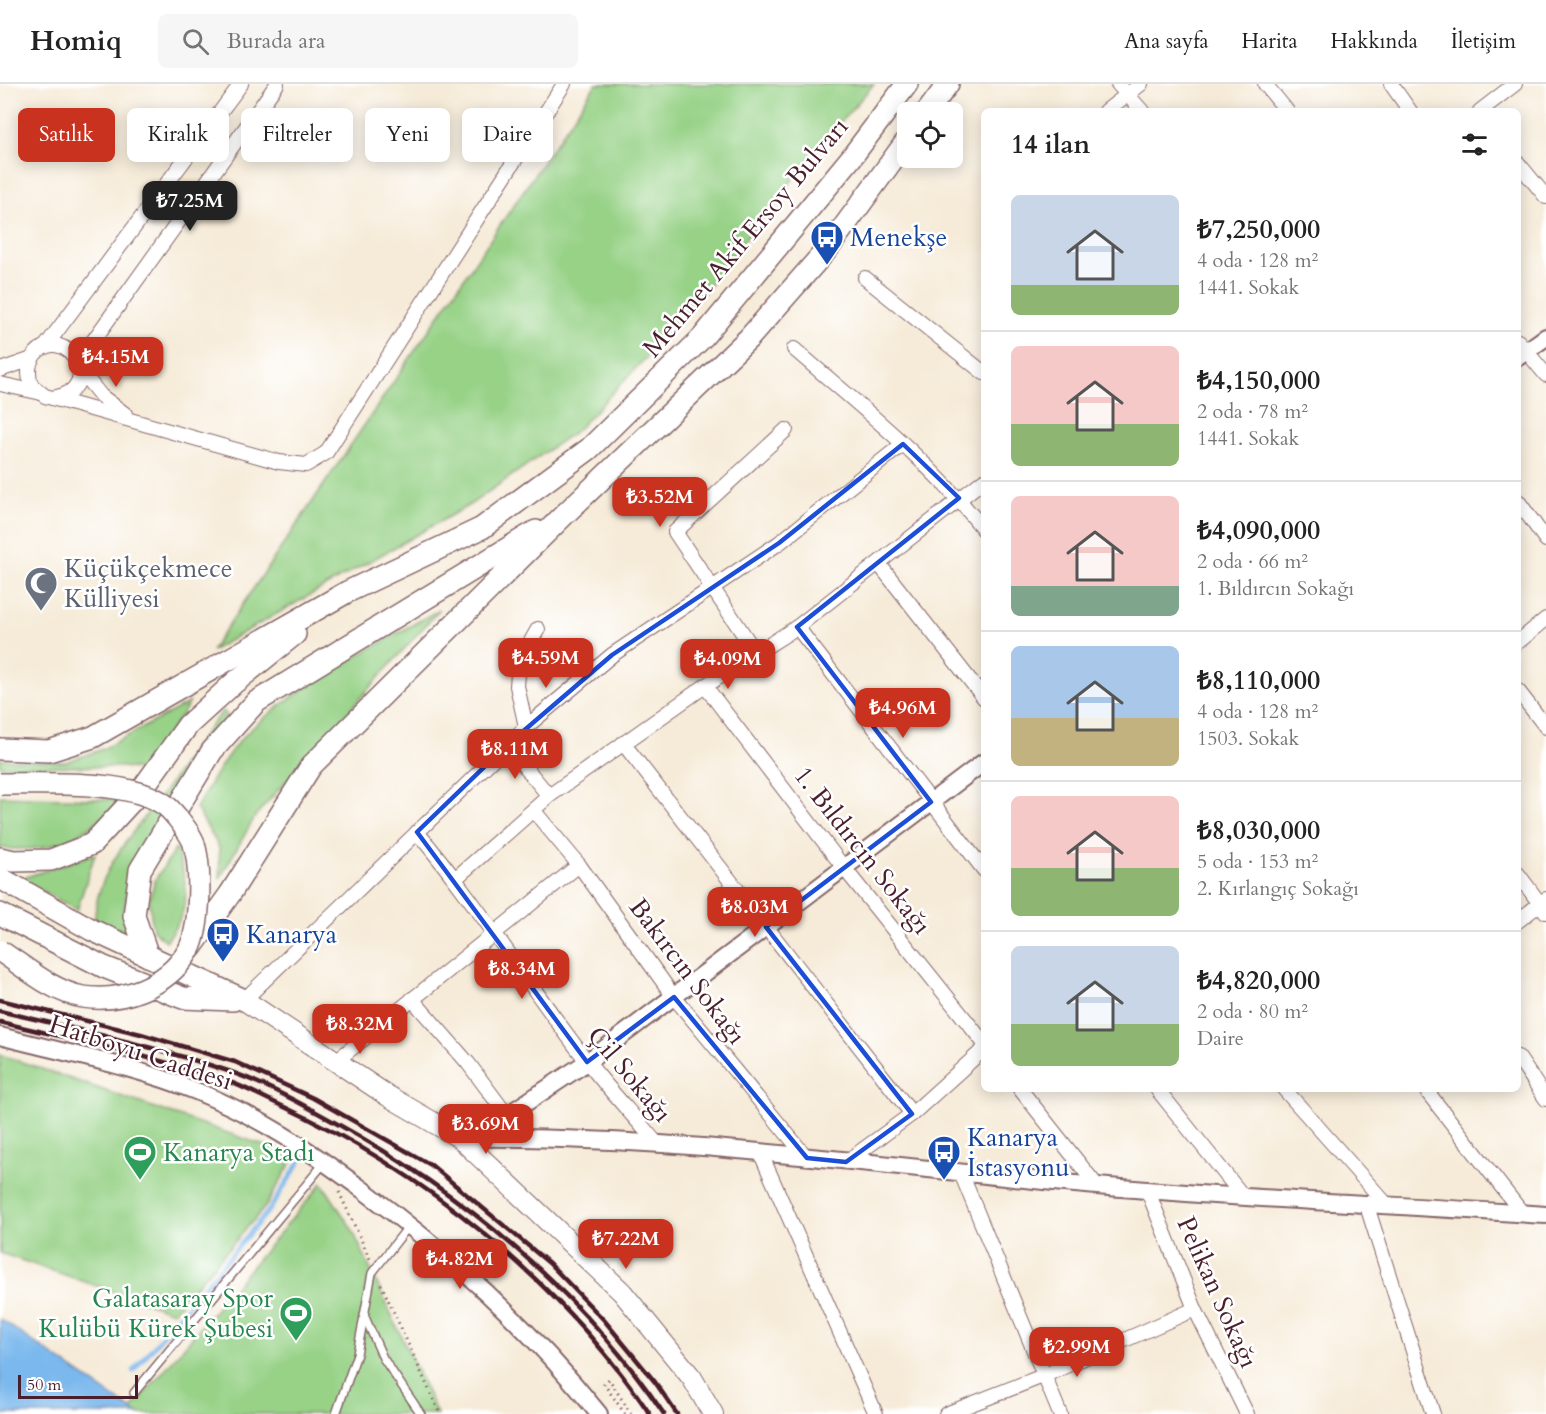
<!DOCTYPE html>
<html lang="tr">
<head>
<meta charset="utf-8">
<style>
  body { margin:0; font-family:Cardo,serif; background:#f6f6f6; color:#222; height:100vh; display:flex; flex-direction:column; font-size:22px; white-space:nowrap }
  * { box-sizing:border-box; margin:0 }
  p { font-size:20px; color:#767676 }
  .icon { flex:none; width:33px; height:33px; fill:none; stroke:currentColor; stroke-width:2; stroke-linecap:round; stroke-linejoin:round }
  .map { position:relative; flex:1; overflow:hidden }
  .drawer { position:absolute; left:981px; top:24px; width:540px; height:984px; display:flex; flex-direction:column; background:#fff; border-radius:9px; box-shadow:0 3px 15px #0003 }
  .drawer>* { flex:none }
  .guide { position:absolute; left:18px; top:24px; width:570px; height:54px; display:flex; gap:12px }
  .controls { position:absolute; left:897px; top:18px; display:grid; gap:12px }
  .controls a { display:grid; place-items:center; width:66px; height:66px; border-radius:9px; background:#fff; box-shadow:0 3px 15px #0003; font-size:30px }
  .scale { position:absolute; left:18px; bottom:15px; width:120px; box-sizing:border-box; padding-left:6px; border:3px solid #4a1f2b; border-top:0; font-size:16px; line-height:21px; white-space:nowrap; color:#4a1f2b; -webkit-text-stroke:4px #fff; paint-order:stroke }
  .price { position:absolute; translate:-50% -51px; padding:0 14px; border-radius:12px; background:#c8321e; color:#fff; font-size:20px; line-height:39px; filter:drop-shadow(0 2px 3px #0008) }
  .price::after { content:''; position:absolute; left:50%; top:36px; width:18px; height:14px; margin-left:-9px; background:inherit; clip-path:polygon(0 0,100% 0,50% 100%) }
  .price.on { background:#222; color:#fff }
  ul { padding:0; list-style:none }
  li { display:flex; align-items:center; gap:18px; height:150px; padding:0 30px }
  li+li { border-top:2px solid #e0e0e0 }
  li span { display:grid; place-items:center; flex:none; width:168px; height:120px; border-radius:9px; color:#555 }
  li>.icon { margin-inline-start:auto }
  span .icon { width:72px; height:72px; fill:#fffc; stroke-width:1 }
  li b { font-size:26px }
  h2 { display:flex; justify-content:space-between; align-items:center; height:72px; padding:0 30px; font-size:26px }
  .tag { padding:0 21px; border-radius:9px; background:#fff; box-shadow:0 3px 15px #0003; font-size:21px; line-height:54px }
  .tag.on { background:#c8321e; color:#fff }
  header { display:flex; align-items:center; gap:36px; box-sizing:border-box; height:84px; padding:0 30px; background:#fff; border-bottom:2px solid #e0e0e0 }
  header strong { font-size:28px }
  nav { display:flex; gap:33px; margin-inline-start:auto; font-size:21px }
  .search { width:420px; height:54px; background:#f6f6f6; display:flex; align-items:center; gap:15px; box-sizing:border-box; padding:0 21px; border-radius:9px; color:#767676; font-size:22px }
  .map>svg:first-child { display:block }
</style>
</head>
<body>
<header>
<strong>Homiq</strong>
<div class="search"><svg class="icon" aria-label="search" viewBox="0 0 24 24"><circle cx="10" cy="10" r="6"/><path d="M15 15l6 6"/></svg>Burada ara</div>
<nav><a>Ana sayfa</a><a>Harita</a><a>Hakkında</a><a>İletişim</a></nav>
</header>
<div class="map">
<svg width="1546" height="1330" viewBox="0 0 1546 1330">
  <rect width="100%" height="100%" fill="#fff"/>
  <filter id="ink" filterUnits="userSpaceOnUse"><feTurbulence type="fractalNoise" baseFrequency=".0167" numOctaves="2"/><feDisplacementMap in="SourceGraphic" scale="12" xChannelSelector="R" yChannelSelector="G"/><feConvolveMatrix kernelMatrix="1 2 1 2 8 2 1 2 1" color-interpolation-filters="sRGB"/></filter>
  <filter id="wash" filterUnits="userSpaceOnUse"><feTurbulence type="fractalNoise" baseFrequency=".008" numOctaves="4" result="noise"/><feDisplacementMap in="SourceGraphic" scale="24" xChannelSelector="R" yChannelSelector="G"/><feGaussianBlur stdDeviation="1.35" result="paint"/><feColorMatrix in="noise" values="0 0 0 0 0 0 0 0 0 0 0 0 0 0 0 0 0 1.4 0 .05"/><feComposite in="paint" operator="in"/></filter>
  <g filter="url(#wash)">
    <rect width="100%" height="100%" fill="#f6ebd8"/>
    <!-- green -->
    <g fill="#97d287" stroke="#707859" stroke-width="1.5">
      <path d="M 596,0 L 874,0 L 816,66 L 681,237 L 577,346 L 471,420 L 211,567 Z"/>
      <path d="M 440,525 L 256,731 L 220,794 L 219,763 L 196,724 C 212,697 227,667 251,645 C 306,596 377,562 440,525 Z"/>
      <path d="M 190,618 L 144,687 L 123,683 L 0,682 L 0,675 L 65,678 L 103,665 Z"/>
      <path d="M 223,627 L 227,631 L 209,654 L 130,793 L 124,828 L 131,855 L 95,837 C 94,787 138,744 166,705 C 185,679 201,652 223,627 Z"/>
      <path d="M 0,712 L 125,716 C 81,751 60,770 0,764 Z"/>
      <path d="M 176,764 C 189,803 192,824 166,857 L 153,846 L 149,816 L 155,796 Z"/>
      <path d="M 95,770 L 77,826 L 20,795 Z"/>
      <path d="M 0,971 L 4,972 L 295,1072 L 266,1122 L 173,1228 L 0,1169 Z"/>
      <path d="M 322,1099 L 352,1145 L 437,1330 L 135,1330 L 130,1327 Z"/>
    </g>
    <!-- water -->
    <path fill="#7ab8ed" stroke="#626c8c" stroke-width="1.5" d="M 0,1235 L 138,1330 L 0,1330 Z"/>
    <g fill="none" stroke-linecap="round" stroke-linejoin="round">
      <!-- stream -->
      <path stroke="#7ab8ed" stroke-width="4.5" d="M 133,1287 L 270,1125 L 301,1076"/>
    </g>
  </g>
  <g filter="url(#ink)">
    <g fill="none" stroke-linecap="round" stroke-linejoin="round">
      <!-- service casing -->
      <g stroke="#866668" stroke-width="10">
        <g id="service">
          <path d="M 364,1231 L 383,1274 L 421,1330"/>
          <path d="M 134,1309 L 325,1078"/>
          <path d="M 336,1330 L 357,1270 L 372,1189 L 408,1143"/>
        </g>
      </g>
      <!-- minor casing -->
      <g stroke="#866668" stroke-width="16">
        <g id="minor">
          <path d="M 1118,0 L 1142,27"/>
          <path d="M 1265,0 L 1287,27"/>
          <path d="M 1391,0 L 1410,27"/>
          <path d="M 1106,27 L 1141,0"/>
          <path d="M 1480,27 L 1515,0"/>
          <path d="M 1518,79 L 1546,113"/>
          <path d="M 865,194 L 984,289"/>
          <path d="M 1518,257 L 1546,291"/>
          <path d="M 45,263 L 241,0"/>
          <path d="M 794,265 C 860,322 930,377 984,446"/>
          <path d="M 78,278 L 277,0"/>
          <path d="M 0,286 L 32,275"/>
          <path d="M 80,286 L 101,312 L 125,330"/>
          <path d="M 0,300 L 37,308"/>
          <path d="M 53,314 C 108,305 66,237 35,270 C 27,279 28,290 31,301 L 45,312 L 279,378 L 306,381 L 326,369 L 564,0"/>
          <path d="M 1518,417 L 1546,456"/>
          <path d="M 879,480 L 984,614"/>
          <path d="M 797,543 L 984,786"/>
          <path d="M 1518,558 L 1546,535"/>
          <path d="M 756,569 L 675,448 L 786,346"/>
          <path d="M 705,602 L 844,784 L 984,959"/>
          <path d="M 1518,607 L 1546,643"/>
          <path d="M 526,643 L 517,602 L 519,578 L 538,545"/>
          <path d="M 623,659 L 912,1030"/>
          <path d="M 507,661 L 549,712"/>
          <path d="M 534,727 L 579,781 L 674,913 L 807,1074"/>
          <path d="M 417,748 C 478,820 528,901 586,976 C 608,1005 634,1032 657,1060"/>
          <path d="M 1518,790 L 1546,828"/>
          <path d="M 456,794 L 549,712 L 705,602 L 797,543 L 984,396"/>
          <path d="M 1518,837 L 1546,815"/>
          <path d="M 412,915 L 468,979 L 506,1030"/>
          <path d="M 244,916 L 526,643 L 612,571 L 779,459 L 903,360"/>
          <path d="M 1518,973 L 1546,1015"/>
          <path d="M 336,977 L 579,781"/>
          <path d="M 1020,1005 L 1097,1102"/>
          <path d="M 1157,1005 L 1242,1111"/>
          <path d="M 1284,1005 L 1387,1121"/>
          <path d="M 1425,1005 L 1523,1130"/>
          <path d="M 761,1070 L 876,1330"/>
          <path d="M 846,1078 L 912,1030 L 984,965"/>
          <path d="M 961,1089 L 1060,1330"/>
          <path d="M 1147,1105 L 1195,1225 L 1247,1330"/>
          <path d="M 1366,1119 L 1433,1330"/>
          <path d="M 946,1330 L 1043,1292 L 1195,1225"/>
        </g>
      </g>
      <!-- tertiary casing -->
      <g stroke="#866668" stroke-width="20">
        <g id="tertiary">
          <path d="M 1518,273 L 1546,253"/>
          <path d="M 0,952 C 65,969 134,982 196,1007 C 262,1034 306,1064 363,1106 C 451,1171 530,1244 599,1330"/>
          <path d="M 436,1040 L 466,1039 L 512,1028 L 587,978 L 984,678"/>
          <path d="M 460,1054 C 657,1051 858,1079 1054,1098 C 1218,1114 1382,1120 1546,1131"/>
        </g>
      </g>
      <!-- secondary casing -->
      <g stroke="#866668" stroke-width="22">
        <path id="secondary" d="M 244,916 L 388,1012 L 460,1054 L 622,1208 L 692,1294 L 713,1330"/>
      </g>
      <!-- primary casing -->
      <g stroke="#866668" stroke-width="24">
        <g id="primary">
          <path d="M 927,28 L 948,0"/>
          <path d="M 0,665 L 49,667 L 93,653 L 347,508 L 482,444 L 589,365 L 703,253 L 851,74 L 907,0"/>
          <path d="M 0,774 L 14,777 L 51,776 L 92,760 L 140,708 L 188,641 L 234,599 L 295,550"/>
          <path d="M 0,794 L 92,846 L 244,916"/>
          <path d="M 0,830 L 104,883 L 183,914 L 233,916"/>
          <path d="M 191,864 L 230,810 L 311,682 L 565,430 L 749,254 L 829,163 L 908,55"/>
          <path d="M 148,872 L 134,832 L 140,786 L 212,667 L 256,618 L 536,447"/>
        </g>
      </g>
      <!-- path -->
      <g stroke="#866668" stroke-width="3" stroke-dasharray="1.5 4.5" stroke-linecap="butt">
        <path d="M 339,1108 L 370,1175"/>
        <path d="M 381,1200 L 440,1330"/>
        <path d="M 625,1330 L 604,1300 L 609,1295 L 631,1330"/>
      </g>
      <!-- service -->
      <use href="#service" stroke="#fff" stroke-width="7"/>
      <!-- minor -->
      <use href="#minor" stroke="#fff" stroke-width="14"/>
      <!-- tertiary -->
      <use href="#tertiary" stroke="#fff" stroke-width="16"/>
      <!-- secondary -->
      <use href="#secondary" stroke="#fff" stroke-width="20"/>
      <!-- primary -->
      <use href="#primary" stroke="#fff" stroke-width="21"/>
      <!-- rail -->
      <g stroke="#4a1f2b" stroke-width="4.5">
        <path d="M 0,916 L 141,950 L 235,978 L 313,1014 L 431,1081 L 549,1179 L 604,1236 L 655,1298 L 677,1330"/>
        <path d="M 0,927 C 76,945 154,962 228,987 C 264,999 301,1019 334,1038 C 463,1109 581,1207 664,1330"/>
        <path d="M 0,938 C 75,956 151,972 224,996 C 243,1002 260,1012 278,1020 C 424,1087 560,1197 650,1330"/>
      </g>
      <!-- primary-bridge casing -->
      <g stroke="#866668" stroke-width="24" stroke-linecap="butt">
        <path id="primary-bridge" d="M 0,700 C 44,700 130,695 165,721 C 174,728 189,748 193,757 C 202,782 201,848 187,869 C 166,902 122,919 83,913 C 53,908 25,883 0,867"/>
      </g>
      <!-- primary-bridge -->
      <use href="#primary-bridge" stroke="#fff" stroke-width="21"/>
    </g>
  </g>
  <!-- marked area -->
  <path fill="none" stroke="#1d4ed8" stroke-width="4.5" stroke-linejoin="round" d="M 903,360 L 959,414 L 797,543 L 931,718 L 766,843 L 912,1030 L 846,1078 L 807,1074 L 674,913 L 587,978 L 417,748 L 507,661 L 612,571 L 779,459 Z"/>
  <!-- icons -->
  <defs>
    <g id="bus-pin" transform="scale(1.725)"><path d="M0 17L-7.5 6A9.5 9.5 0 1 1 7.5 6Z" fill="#1a4fb4" stroke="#fff"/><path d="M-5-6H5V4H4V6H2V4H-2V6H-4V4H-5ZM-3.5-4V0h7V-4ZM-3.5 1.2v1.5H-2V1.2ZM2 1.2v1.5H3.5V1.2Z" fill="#fff"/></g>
    <g id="mosque-pin" transform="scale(1.725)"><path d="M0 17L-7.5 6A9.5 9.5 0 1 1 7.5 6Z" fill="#6b7280" stroke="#fff"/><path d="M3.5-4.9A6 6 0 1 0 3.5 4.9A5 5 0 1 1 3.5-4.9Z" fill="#fff"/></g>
    <g id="stadium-pin" transform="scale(1.725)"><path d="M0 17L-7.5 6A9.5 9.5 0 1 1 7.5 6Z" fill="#2e9e5b" stroke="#fff"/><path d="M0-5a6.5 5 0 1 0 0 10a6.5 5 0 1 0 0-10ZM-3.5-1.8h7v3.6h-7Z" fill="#fff"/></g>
  </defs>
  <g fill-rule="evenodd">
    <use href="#bus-pin" x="827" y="153"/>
    <use href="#mosque-pin" x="41" y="499"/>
    <use href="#bus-pin" x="223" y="850"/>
    <use href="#stadium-pin" x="140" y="1068"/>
    <use href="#bus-pin" x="944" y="1068"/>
    <use href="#stadium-pin" x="296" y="1229"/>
  </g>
  <g text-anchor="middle" stroke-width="5" stroke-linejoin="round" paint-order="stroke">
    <!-- street labels -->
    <g font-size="26" fill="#4a1f2b" stroke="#fff">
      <text transform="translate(745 153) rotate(-50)" y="9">Mehmet Akif Ersoy Bulvarı</text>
      <text transform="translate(863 766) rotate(52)" y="9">1. Bıldırcın Sokağı</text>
      <text transform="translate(688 887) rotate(53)" y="9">Bakırcın Sokağı</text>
      <text transform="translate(141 968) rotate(18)" y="9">Hatboyu Caddesi</text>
      <text transform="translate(630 990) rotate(50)" y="9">Çil Sokağı</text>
      <text transform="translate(1218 1208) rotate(66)" y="9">Pelikan Sokağı</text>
    </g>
    <!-- transit labels -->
    <g font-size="26" fill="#164399" stroke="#fff" text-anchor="start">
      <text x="850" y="162">Menekşe</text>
      <text x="246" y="859">Kanarya</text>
      <text x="967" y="1062">Kanarya<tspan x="967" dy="30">İstasyonu</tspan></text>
    </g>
    <!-- worship labels -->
    <g font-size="26" fill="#5b616d" stroke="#fff" text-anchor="start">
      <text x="64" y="493">Küçükçekmece<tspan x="64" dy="30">Külliyesi</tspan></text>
    </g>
    <!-- leisure labels -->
    <g font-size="26" fill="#27864d" stroke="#fff" text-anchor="start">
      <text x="163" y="1077">Kanarya Stadı</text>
      <text x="273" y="1223" text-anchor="end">Galatasaray Spor<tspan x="273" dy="30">Kulübü Kürek Şubesi</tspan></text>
    </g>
  </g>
</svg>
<div class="controls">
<a><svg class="icon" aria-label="locate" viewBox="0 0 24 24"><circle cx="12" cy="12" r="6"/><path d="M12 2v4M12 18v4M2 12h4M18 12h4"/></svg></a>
</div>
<div class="scale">50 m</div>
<b class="price on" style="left:190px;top:148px">₺7.25M</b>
<b class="price" style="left:116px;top:304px">₺4.15M</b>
<b class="price" style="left:660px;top:444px">₺3.52M</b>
<b class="price" style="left:546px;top:605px">₺4.59M</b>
<b class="price" style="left:728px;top:606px">₺4.09M</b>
<b class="price" style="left:903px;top:655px">₺4.96M</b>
<b class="price" style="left:515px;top:696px">₺8.11M</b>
<b class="price" style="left:755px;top:854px">₺8.03M</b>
<b class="price" style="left:522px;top:916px">₺8.34M</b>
<b class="price" style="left:360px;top:971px">₺8.32M</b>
<b class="price" style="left:486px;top:1071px">₺3.69M</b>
<b class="price" style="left:626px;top:1186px">₺7.22M</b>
<b class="price" style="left:460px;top:1206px">₺4.82M</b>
<b class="price" style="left:1077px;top:1294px">₺2.99M</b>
<div class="guide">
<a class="tag on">Satılık</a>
<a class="tag">Kiralık</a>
<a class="tag">Filtreler</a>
<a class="tag">Yeni</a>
<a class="tag">Daire</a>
</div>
<section class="drawer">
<h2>14 ilan<svg class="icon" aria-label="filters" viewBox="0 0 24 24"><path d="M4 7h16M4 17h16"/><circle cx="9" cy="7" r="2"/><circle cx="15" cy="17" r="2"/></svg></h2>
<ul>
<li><span style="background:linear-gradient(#c9d6e8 75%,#8fb573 0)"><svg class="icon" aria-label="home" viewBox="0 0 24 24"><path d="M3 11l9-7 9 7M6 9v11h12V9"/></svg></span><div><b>₺7,250,000</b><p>4 oda · 128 m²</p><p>1441. Sokak</p></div></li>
<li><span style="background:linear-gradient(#f6c9c9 65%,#8fb573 0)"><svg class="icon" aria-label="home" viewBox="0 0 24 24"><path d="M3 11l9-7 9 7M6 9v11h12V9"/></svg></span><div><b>₺4,150,000</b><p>2 oda · 78 m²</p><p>1441. Sokak</p></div></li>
<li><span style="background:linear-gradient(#f6c9c9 75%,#7fa58c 0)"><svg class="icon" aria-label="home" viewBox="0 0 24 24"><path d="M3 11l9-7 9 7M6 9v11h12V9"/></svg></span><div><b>₺4,090,000</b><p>2 oda · 66 m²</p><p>1. Bıldırcın Sokağı</p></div></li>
<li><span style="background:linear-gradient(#a9c7e8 60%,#c2b280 0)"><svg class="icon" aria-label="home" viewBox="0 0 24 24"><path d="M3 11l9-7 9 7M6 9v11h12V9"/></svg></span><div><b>₺8,110,000</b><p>4 oda · 128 m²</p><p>1503. Sokak</p></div></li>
<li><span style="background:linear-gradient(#f6c9c9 60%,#8fb573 0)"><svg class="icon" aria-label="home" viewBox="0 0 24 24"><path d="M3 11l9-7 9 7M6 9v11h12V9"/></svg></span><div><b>₺8,030,000</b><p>5 oda · 153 m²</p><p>2. Kırlangıç Sokağı</p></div></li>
<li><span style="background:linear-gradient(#c9d6e8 65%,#8fb573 0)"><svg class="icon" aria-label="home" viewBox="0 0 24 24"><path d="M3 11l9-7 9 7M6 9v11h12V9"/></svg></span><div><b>₺4,820,000</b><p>2 oda · 80 m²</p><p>Daire</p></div></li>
</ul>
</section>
</div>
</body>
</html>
